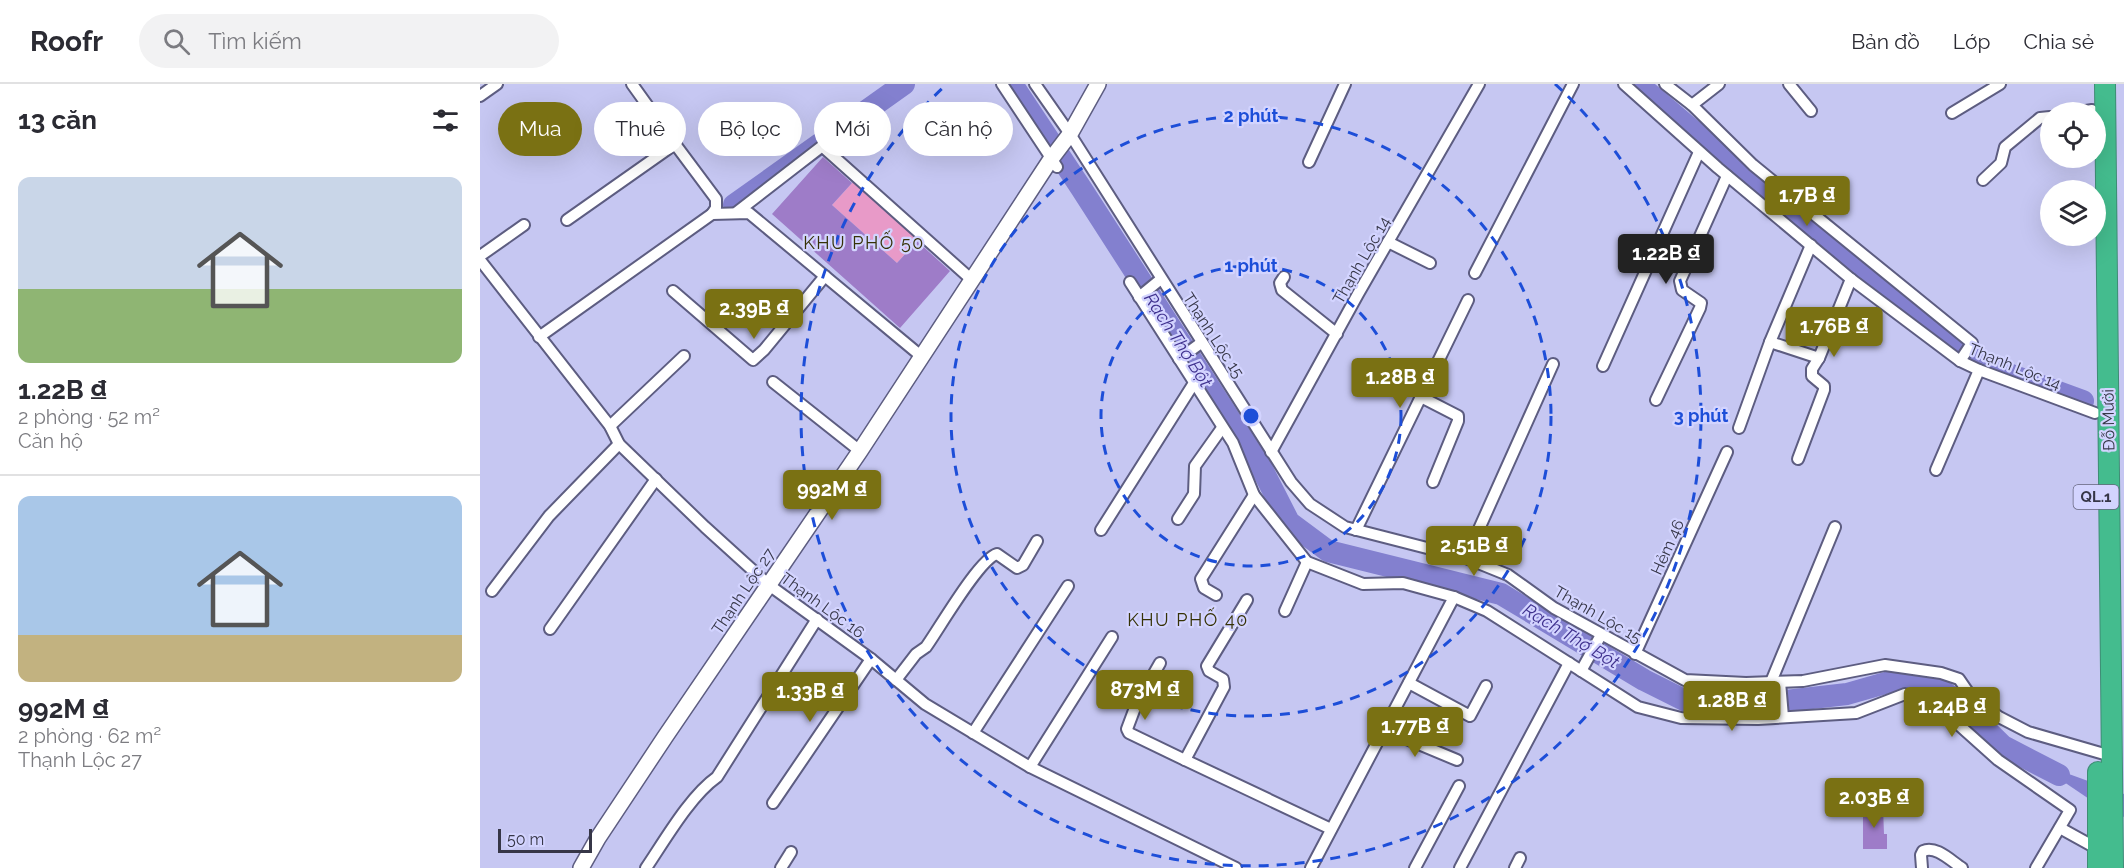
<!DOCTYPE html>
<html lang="vi">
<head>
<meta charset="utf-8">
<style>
  body { margin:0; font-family:Raleway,sans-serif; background:#f2f2f3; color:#2b2b33; height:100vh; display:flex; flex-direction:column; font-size:22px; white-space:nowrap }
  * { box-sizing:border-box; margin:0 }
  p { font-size:20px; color:#7c7c81 }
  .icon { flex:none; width:33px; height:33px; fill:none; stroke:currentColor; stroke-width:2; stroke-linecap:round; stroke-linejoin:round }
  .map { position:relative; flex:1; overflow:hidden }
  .side { display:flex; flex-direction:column; background:#fff; width:480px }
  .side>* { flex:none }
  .hud { position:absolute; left:18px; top:18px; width:570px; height:54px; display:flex; gap:12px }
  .controls { position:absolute; left:1560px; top:18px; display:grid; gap:12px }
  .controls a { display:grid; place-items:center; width:66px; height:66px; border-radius:50%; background:#fff; box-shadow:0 6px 24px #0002; font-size:30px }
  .scale { position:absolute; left:18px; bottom:15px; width:94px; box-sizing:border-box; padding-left:6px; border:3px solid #363647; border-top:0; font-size:16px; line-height:21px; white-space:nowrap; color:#363647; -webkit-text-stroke:4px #d3d4ff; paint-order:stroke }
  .price { position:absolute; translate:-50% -51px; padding:0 14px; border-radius:6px; background:#7a7113; color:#fff; font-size:20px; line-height:39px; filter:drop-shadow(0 2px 3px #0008) }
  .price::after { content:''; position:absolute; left:50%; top:36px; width:18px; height:14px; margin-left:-9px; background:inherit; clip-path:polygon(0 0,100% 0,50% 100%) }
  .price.on { background:#222; color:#fff }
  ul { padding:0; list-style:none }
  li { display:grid; align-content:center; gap:12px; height:318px; padding:0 18px }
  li+li { border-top:2px solid #e1e1e2 }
  li span { display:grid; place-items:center; height:186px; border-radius:12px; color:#555 }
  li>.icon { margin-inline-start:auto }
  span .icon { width:108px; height:108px; fill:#fffc; stroke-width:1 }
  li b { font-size:26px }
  h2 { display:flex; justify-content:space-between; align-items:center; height:72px; padding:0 18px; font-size:26px }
  .chip { padding:0 21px; border-radius:27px; background:#fff; box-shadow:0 6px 24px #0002; font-size:21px; line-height:54px }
  .chip.on { background:#7a7113; color:#fff }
  header { display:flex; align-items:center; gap:36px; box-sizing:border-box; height:84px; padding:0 30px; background:#fff; border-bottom:2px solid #e1e1e2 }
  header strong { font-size:28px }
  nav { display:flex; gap:33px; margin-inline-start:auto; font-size:21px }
  .search { width:420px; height:54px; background:#f2f2f3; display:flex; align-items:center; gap:15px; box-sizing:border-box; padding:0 21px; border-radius:33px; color:#7c7c81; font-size:22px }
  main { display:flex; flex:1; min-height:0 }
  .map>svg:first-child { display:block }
</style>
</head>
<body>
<header>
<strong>Roofr</strong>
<div class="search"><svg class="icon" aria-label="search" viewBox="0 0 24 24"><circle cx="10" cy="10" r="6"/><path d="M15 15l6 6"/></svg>Tìm kiếm</div>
<nav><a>Bản đồ</a><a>Lớp</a><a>Chia sẻ</a></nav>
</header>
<main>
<section class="side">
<h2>13 căn<svg class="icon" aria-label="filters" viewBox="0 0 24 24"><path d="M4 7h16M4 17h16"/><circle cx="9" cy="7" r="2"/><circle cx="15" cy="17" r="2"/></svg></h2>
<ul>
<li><span style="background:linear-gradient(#c9d6e8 60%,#8fb573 0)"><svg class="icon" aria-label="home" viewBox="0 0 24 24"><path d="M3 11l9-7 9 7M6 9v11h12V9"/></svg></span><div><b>1.22B ₫</b><p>2 phòng · 52 m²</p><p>Căn hộ</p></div></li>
<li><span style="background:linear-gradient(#a9c7e8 75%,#c2b280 0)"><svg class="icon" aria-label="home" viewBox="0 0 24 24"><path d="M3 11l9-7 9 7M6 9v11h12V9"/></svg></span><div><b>992M ₫</b><p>2 phòng · 62 m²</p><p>Thạnh Lộc 27</p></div></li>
</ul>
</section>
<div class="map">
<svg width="1644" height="784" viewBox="0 0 1644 784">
  <rect width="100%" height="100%" fill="#c6c7f2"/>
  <!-- green -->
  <path fill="#e89ac8" d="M 374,97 L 438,155 L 417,179 L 352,121 Z"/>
  <!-- water -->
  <path fill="#8380cf" d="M 1553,677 L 1644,710 L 1644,733 L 1618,721 Z"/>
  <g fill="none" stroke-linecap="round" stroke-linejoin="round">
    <!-- river -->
    <g stroke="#8380cf" stroke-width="22">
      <path d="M 532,0 L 601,104 L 782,385 L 809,438 L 848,467 L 1021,510 L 1164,596 L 1206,617 L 1280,620 L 1367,610 L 1416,596 L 1447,597 L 1476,616 L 1523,662 L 1579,691"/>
      <path d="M 1158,0 L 1371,181 L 1501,280 L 1603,317"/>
      <path d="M 254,121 L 424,0"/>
    </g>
  </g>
  <!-- building -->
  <g fill="#9e7cc8">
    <path d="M 343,73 L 372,99 L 352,121 L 417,179 L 437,157 L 470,187 L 420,244 L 292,130 Z"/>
    <path d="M 1383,723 L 1403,723 L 1404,750 L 1407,750 L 1407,765 L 1383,765 Z"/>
  </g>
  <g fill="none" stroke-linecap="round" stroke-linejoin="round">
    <!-- street casing -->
    <g stroke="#5d5d81" stroke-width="14">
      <g id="street">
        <path d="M 152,0 L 195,60"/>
        <path d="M 522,0 L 577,83"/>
        <path d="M 555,0 L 590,50 L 811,398 L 830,420 L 865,443 L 986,474 L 1028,491 L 1074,524 L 1205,596 L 1266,599 L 1323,597 L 1405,581 L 1461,589 L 1479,595 L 1490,611 L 1519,633 L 1548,648 L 1631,672"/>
        <path d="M 1144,0 L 1238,84 L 1371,195 L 1480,277 L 1499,286 L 1615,329"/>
        <path d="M 1185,0 L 1212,21 L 1273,81 L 1492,259 L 1480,277"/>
        <path d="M 1309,0 L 1331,27"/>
        <path d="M 0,12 L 17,0"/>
        <path d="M 1212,21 L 1239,0"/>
        <path d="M 1600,28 L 1612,26"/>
        <path d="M 1472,29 L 1520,0"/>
        <path d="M 829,78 L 865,0"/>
        <path d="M 1503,96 L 1521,79 L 1525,63 L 1560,34 L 1570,33"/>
        <path d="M 257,128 L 341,63 L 343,63 L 492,196"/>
        <path d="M 87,136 L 195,60 L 236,115 L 236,124 L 232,130"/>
        <path d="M 908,158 L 950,179"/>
        <path d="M 0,172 L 44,141"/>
        <path d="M 0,176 L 130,342 L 139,360 L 225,443 L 289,501 L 391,575 L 445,620 L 550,683 L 756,784"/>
        <path d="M 995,189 L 1093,0"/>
        <path d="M 804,193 L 800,199 L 802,206 L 857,250"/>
        <path d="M 650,198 L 753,359 L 774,411 L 827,478 L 883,500 L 923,499 L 974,513 L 1007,527 L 1158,623 L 1201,634 L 1278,635 L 1376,629 L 1425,610 L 1460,624 L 1518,676 L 1590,726 L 1556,784"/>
        <path d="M 193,207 L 273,276 L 284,266 L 345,192"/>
        <path d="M 659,213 L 681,195"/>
        <path d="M 59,253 L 232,130 L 269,129 L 441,272"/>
        <path d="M 1290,258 L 1339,274 L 1371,195"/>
        <path d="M 699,275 L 721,259"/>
        <path d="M 1123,282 L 1219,68"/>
        <path d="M 293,298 L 380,367"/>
        <path d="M 941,313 L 978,332 L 978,337 L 953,398"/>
        <path d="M 1176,316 L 1220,224 L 1221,219 L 1202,206 L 1200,197 L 1247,92"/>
        <path d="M 130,342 L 204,272"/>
        <path d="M 1259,344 L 1290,258 L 1331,161"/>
        <path d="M 791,368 L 878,210 L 999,0"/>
        <path d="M 1318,375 L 1344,306 L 1344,302 L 1332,292 L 1332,285 L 1339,274"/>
        <path d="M 1456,386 L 1499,286"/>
        <path d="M 698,435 L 714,410 L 715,382 L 742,344"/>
        <path d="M 621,446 L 714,299"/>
        <path d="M 876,446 L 988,216"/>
        <path d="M 986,474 L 1073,280"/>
        <path d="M 12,507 L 69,432 L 139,360"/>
        <path d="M 736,511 L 724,504 L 721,495 L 774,411"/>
        <path d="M 767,516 L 727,582 L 729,587 L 743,595 L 744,603 L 705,676 L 851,745"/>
        <path d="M 805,527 L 827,478"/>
        <path d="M 70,545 L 176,395"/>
        <path d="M 1155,570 L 1247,368"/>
        <path d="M 680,579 L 656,621 L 647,645 L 649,649 L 705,676"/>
        <path d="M 1101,587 L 1121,551"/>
        <path d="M 416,596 L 436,570 L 446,563 C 459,545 499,475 517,470 L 537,484 L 543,481 L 557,457"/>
        <path d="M 1291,598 L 1355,443"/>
        <path d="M 1300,598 L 1303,633"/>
        <path d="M 929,599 L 990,632 L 1006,602"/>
        <path d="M 905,646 L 977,676"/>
        <path d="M 493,649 L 588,502"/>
        <path d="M 550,683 L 632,553"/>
        <path d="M 293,719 L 391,575"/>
        <path d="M 1580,744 L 1618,765"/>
        <path d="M 166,784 C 185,756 210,712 237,693 L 337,535"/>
        <path d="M 301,784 L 311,768"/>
        <path d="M 831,784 L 974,513"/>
        <path d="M 935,784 L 979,702"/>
        <path d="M 980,784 L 1089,579"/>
        <path d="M 1035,784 L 1040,774"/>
        <path d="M 1442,784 L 1441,771 L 1443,767 C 1456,761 1471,777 1482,784"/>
      </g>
    </g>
    <!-- secondary casing -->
    <g stroke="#5d5d81" stroke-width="18">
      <path id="secondary" d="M 101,784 L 118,754 L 185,653 L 380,367 L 571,75 L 590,50 L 618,0"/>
    </g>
    <!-- highway casing -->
    <g stroke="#3f8d75" stroke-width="22">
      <g id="highway">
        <path d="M 1625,0 L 1633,784"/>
        <path d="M 1618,784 L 1618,688"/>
      </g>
    </g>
    <!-- street -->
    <use href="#street" stroke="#fff" stroke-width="10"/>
    <!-- secondary -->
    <use href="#secondary" stroke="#fff" stroke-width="15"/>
    <!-- highway -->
    <use href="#highway" stroke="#44bc8e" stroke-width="20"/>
  </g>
  <!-- distance rings -->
  <g fill="none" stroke="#1d4ed8" stroke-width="3" stroke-dasharray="10 8">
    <circle cx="771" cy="332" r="150"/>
    <circle cx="771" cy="332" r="300"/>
    <path d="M1075 0A450 450 0 1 1 467 0"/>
  </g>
  <g text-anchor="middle" stroke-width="4.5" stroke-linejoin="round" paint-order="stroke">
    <!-- shield labels -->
    <rect fill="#d3d4ff" stroke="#65657e" stroke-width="1.5" x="1593.5" y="401" width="45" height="24" rx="4.5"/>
    <g font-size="15" font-weight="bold" fill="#363647">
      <text x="1616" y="418">QL.1</text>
    </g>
    <!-- street labels -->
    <g font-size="16" fill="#363647" stroke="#d3d4ff">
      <text transform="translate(881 176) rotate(-60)" y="6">Thạnh Lộc 14</text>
      <text transform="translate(734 251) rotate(57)" y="6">Thạnh Lộc 15</text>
      <text transform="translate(1535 282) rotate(22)" y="6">Thạnh Lộc 14</text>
      <text transform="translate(1628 336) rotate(-91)" y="6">Đỗ Mười</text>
      <text transform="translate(1187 463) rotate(-66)" y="6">Hẻm 46</text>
      <text transform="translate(263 507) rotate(-56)" y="6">Thạnh Lộc 27</text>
      <text transform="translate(343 521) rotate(36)" y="6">Thạnh Lộc 16</text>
      <text transform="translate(1118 530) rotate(30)" y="6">Thạnh Lộc 15</text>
    </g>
    <!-- neighbourhood labels -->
    <g font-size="18" letter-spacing="1.5" fill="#363206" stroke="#d3d4ff">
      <text x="384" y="165">KHU PHỐ 50</text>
      <text x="708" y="542">KHU PHỐ 40</text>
    </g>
    <!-- water labels -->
    <g font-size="18" font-style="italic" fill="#40328f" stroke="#d3d4ff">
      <text transform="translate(698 256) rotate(57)" y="6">Rạch Thợ Bột</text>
      <text transform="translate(1091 552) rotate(31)" y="6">Rạch Thợ Bột</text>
    </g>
  </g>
  <circle cx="771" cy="332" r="9" fill="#1d4ed8" stroke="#d3d4ff" stroke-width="3"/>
  <g font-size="18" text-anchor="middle" font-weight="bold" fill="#1d4ed8" stroke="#d3d4ff" stroke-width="4.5" stroke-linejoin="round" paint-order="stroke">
    <text x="771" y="38">2 phút</text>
    <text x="771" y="188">1 phút</text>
    <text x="1221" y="338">3 phút</text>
  </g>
</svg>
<div class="controls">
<a><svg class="icon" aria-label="locate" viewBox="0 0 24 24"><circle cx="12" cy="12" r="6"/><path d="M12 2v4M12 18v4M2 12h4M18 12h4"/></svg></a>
<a><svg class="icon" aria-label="layers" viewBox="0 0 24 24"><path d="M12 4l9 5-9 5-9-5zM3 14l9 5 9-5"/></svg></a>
</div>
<div class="scale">50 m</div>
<b class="price" style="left:1327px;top:143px">1.7B ₫</b>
<b class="price on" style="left:1186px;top:201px">1.22B ₫</b>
<b class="price" style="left:274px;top:256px">2.39B ₫</b>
<b class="price" style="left:1354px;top:274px">1.76B ₫</b>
<b class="price" style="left:920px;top:325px">1.28B ₫</b>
<b class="price" style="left:352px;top:437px">992M ₫</b>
<b class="price" style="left:994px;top:493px">2.51B ₫</b>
<b class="price" style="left:665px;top:637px">873M ₫</b>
<b class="price" style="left:330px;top:639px">1.33B ₫</b>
<b class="price" style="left:1252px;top:648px">1.28B ₫</b>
<b class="price" style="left:1472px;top:654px">1.24B ₫</b>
<b class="price" style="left:935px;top:674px">1.77B ₫</b>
<b class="price" style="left:1394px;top:745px">2.03B ₫</b>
<div class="hud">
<a class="chip on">Mua</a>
<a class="chip">Thuê</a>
<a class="chip">Bộ lọc</a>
<a class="chip">Mới</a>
<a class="chip">Căn hộ</a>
</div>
</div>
</main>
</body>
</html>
